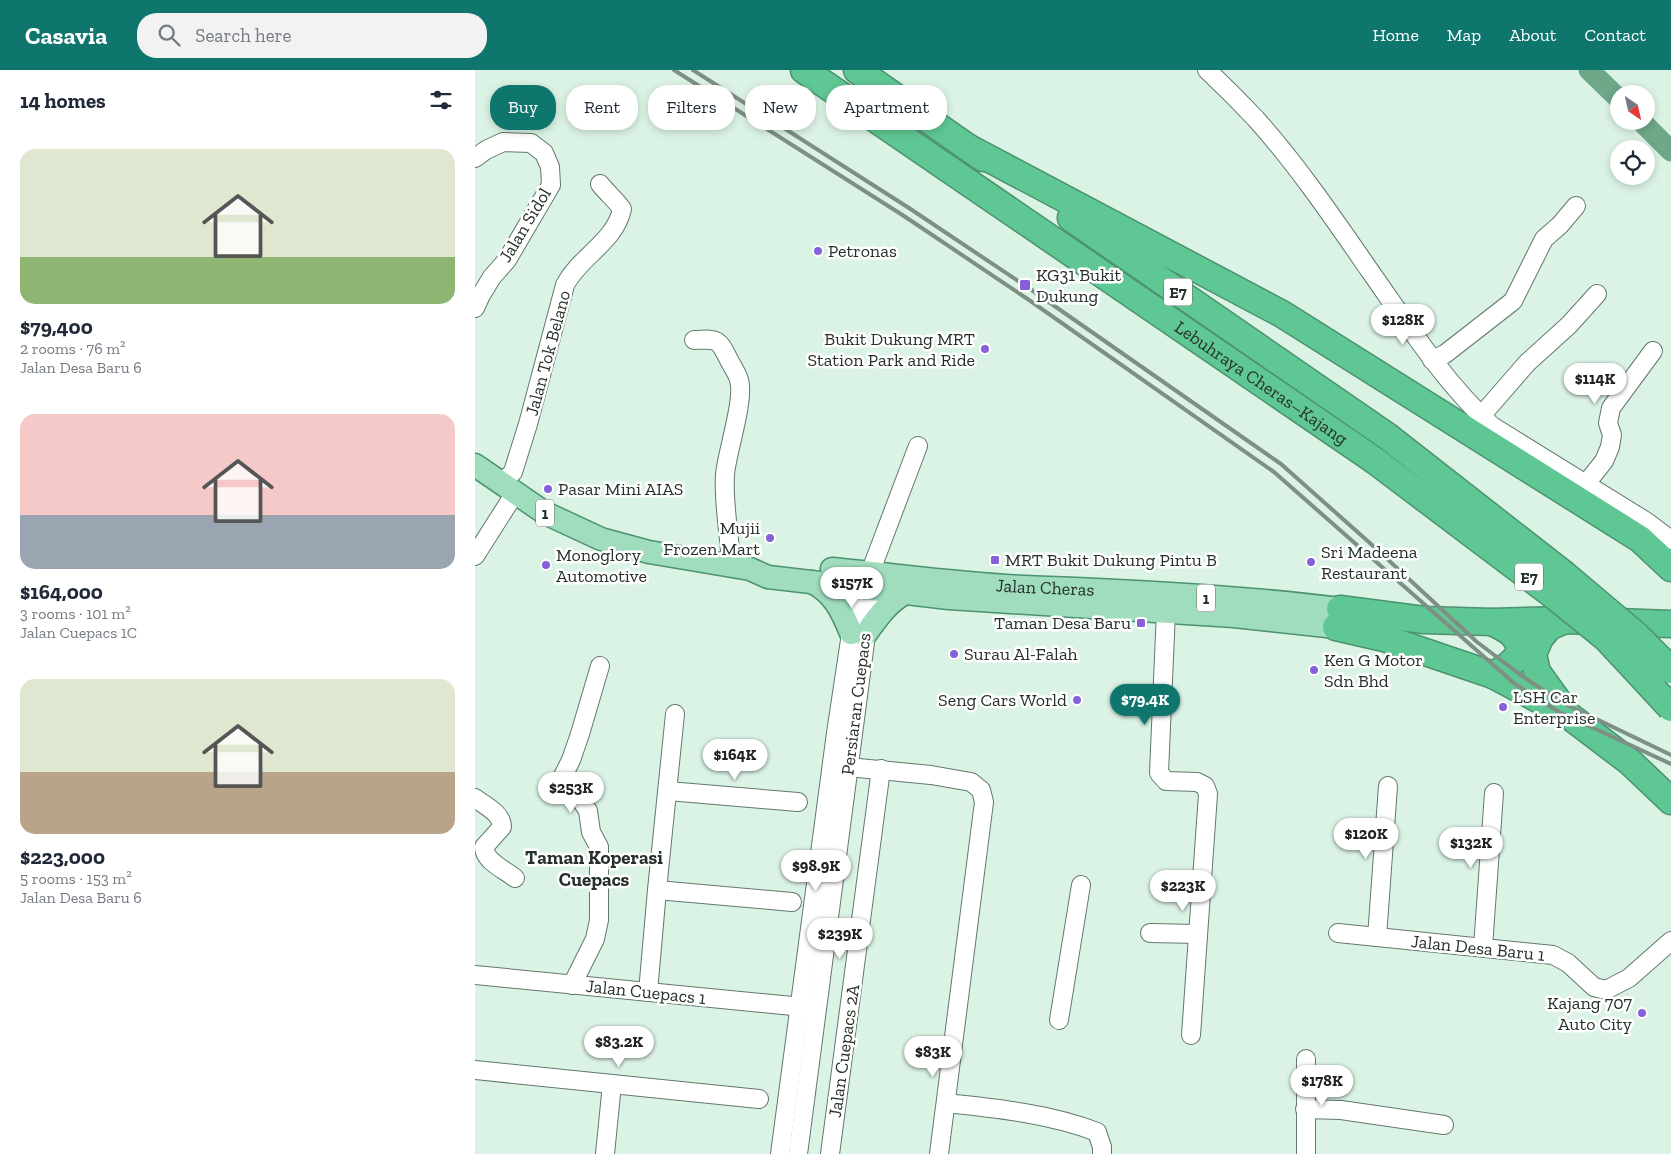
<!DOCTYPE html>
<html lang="en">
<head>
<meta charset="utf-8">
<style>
  body { margin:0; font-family:"Zilla Slab",serif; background:#f2f2f3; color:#1f2937; height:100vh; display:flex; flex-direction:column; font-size:19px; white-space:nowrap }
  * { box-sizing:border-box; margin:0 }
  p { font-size:16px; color:#747a83 }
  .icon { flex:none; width:28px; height:28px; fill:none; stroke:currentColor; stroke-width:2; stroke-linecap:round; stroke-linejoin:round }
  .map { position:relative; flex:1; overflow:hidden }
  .drawer { display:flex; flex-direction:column; background:#fff; width:475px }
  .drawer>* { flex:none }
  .banner { position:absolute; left:15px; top:15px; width:475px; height:45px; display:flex; gap:10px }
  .needle { width:32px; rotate:146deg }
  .tools { position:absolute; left:1135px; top:15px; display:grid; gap:10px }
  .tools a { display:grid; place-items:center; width:45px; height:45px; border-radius:50%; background:#fff; box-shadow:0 2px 8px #0003; font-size:25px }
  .price { position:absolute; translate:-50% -42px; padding:0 11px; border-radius:18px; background:#fff; color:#222; font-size:16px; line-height:32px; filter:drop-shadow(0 1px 2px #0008) }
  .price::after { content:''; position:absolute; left:50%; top:30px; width:15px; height:11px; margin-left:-8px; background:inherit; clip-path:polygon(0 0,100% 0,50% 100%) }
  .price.selected { background:#0f766e; color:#fff }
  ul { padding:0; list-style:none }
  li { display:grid; align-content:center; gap:10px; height:265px; padding:0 20px }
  li span { display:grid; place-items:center; height:155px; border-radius:15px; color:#555 }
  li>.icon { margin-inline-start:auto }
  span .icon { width:90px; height:90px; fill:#fffc; stroke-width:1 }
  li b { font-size:21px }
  h2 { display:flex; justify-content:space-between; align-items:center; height:60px; padding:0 20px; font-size:21px }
  .tag { padding:0 18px; border-radius:20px; background:#fff; box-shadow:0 2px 8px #0003; font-size:18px; line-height:45px }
  .tag.selected { background:#0f766e; color:#fff }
  header { display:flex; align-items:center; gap:30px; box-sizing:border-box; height:70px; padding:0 25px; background:#0f766e; color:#fff }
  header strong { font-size:24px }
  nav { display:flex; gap:28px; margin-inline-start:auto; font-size:18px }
  .search { width:350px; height:45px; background:#f2f2f3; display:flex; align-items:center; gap:12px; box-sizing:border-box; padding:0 18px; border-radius:20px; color:#747a83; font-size:19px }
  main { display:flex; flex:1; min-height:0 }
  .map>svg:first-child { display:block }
</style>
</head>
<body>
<header>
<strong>Casavia</strong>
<div class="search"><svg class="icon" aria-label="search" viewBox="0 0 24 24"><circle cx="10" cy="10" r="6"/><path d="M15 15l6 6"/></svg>Search here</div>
<nav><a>Home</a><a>Map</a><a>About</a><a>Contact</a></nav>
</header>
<main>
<section class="drawer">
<h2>14 homes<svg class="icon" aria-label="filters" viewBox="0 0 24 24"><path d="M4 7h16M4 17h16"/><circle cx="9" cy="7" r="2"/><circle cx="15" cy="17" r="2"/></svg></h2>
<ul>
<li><span style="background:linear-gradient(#dfe7d0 70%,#8fb573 0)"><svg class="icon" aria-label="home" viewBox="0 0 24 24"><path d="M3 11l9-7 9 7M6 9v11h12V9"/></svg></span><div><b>$79,400</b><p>2 rooms · 76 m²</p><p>Jalan Desa Baru 6</p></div></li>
<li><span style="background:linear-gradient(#f6c9c9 65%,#9aa5b1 0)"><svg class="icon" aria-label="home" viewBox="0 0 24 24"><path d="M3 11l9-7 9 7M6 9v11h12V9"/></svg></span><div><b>$164,000</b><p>3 rooms · 101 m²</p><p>Jalan Cuepacs 1C</p></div></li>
<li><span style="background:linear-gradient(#dfe7d0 60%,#b9a48a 0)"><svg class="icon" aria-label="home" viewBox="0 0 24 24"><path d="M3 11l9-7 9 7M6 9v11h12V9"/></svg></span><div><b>$223,000</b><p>5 rooms · 153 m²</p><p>Jalan Desa Baru 6</p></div></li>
</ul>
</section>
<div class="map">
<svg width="1196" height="1084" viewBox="0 0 1196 1084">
  <rect width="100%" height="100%" fill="#dbf3e5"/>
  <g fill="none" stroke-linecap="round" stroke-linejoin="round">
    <!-- river -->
    <g stroke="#6ea888" stroke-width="21">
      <path d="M 1114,0 L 1144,29"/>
      <path d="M 1166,51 L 1196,81"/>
    </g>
    <!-- minor casing -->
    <g stroke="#62786b" stroke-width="20">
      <g id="minor">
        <path d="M 732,0 C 749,16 765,32 781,49 C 823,96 859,149 895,201 C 933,255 968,311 1017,356 L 1172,452 L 1196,470"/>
        <path d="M 0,88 L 11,80 L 28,72 L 56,73 L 69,83 L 75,97 L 76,115 L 32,190 L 17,207 L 6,225 L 0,238"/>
        <path d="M 219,270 C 243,269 243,268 254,290 C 257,296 262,303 264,310 C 270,329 252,382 250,404 C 248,435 255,465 256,496"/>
        <path d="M 957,290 L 970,284 L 1038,231 L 1069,169 L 1085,155 L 1101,136"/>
        <path d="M 1006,346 L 1052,293 L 1094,255 L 1122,224"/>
        <path d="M 26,414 L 38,402 L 53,354 L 90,215 C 105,186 140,172 147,139 C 141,130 132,123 125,114"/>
        <path d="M 1110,415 L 1129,391 L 1135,377 L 1137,365 L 1133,353 L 1136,338 L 1178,281"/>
        <path d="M 0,486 L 40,423"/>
        <path d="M 691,541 L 684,703 L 691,711 L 722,712 L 730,716 L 733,724 L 716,965"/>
        <path d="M 373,697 L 456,705 L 496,712 L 506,720 L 509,732 L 464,1084"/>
        <path d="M 193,721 L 323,732"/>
        <path d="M 0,728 C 10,736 27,743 27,757 L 9,777 C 9,791 30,800 40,808"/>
        <path d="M 182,820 L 317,832"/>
        <path d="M 675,863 L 722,864"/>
        <path d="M 863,863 L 1078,885 L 1093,893 L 1119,917 L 1131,920 L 1154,908 L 1196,871"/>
        <path d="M 902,867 L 913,716"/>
        <path d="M 1008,877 L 1019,723"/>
        <path d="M 0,905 L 338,938"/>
        <path d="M 97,915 L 120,869 L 124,850 L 124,777 L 116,762 L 113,741 L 104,727 L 87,717 L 85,712 L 96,690 L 105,664 L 125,596"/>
        <path d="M 173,922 L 182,820 L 200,644"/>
        <path d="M 584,950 L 606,815"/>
        <path d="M 831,989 L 831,1084"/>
        <path d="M 0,1000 L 284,1029"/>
        <path d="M 471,1033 C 520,1038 576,1044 622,1062 L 627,1077 L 627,1084"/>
        <path d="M 830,1039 L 866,1040 L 969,1055"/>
        <path d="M 130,1084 L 137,1014"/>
        <path d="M 305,1084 L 361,663 L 383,517 L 395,503 L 443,376"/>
        <path d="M 323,1084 L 397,519 L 395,506"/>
        <path d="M 355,1084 L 406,699"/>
      </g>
    </g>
    <!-- major casing -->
    <g stroke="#4b926e" stroke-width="25">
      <g id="major">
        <path d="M 0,395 L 70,443 L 126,469 L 174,482 L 275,499 L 293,507 L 474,528 L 759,546 L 861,557"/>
        <path id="s1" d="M 357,499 C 421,505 485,514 549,517 C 654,521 761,526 865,539"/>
        <path d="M 337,512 C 359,523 367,541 376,563"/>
        <path d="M 390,565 C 402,548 412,533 430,523"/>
      </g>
    </g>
    <!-- highway casing -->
    <g stroke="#4b926e" stroke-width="29">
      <g id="highway">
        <path id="s2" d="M 329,0 L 899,390"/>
        <path d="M 382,0 L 508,88"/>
        <path d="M 494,78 L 807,244 L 1165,469 L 1196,498"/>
        <path d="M 596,148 L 912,366"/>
        <path d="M 865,539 L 949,550 L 1017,552 L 1090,550 L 1196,554"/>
        <path d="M 1017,552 C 1033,560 1041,563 1046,580 C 1039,593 1031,598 1018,605"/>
        <path d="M 861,557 L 909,568 L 1018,605 L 1093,645 L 1155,692 L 1196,731"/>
        <path d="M 1088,638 L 1062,602 L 1058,584 L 1065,568 L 1074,557 L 1090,550"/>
      </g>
    </g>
    <!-- minor -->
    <use href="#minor" stroke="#fff" stroke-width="18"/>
    <!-- major -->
    <use href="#major" stroke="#9fddbe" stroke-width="22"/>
    <!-- highway -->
    <use href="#highway" stroke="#5fc793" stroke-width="26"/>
    <!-- rail -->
    <g stroke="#7e8f85" stroke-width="4">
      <path d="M 199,0 L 429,146 L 554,230 L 799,402 L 1040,614 L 1084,642 L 1196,694"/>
      <path d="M 218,0 L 434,138 L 558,221 L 806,394 L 896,474 L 1002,572 L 1047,606 L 1088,633 L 1196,685"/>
    </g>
    <!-- highway-bridge casing -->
    <g stroke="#4b926e" stroke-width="29" stroke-linecap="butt">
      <g id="highway-bridge">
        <path d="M 912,366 L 1090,505 L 1161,565 L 1196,600"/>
        <path d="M 899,390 L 1078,525 L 1131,568 L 1196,638"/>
      </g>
    </g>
    <!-- highway-bridge -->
    <use href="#highway-bridge" stroke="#5fc793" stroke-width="26"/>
  </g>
  <!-- markers -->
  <g fill="#8660da" stroke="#fff" stroke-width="2">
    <circle cx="343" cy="181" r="5"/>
    <rect x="544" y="209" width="12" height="12" rx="2.5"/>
    <circle cx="510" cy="279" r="5"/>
    <circle cx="73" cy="419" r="5"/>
    <circle cx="295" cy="468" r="5"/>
    <rect x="515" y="485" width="10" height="10" rx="2.5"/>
    <circle cx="836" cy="492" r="5"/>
    <circle cx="71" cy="495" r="5"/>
    <rect x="661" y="548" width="10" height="10" rx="2.5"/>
    <circle cx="479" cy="584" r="5"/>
    <circle cx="839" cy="600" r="5"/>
    <circle cx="602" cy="630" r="5"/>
    <circle cx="1028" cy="637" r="5"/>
    <circle cx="1167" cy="943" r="5"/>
  </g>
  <g text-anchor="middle" stroke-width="5" stroke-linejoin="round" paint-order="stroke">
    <!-- shield labels -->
    <g fill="#fff" stroke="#676e6a" stroke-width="1">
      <rect x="689" y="208.5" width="28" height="27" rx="4"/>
      <rect x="61" y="429.5" width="18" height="27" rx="4"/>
      <rect x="1040" y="493.5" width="28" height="27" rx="4"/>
      <rect x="722" y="514.5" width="18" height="27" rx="4"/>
    </g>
    <g font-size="16" font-weight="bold" fill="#26302a">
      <text x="703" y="228">E7</text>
      <text x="70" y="449">1</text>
      <text x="1054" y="513">E7</text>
      <text x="731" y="534">1</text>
    </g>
    <!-- street labels -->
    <g font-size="18" fill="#26302a" stroke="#fff">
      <text transform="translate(50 155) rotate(-59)" y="6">Jalan Sidol</text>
      <text transform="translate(73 283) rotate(-75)" y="6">Jalan Tok Belano</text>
      <text dy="6" stroke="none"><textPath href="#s2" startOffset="554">Lebuhraya Cheras–Kajang</textPath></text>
      <text dy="6" stroke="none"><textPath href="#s1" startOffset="214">Jalan Cheras</textPath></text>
      <text transform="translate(381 634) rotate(-83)" y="6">Persiaran Cuepacs</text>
      <text transform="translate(1003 878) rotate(6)" y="6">Jalan Desa Baru 1</text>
      <text transform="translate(171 922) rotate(6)" y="6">Jalan Cuepacs 1</text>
      <text transform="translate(369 981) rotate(-82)" y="6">Jalan Cuepacs 2A</text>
    </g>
    <!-- poi labels -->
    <g font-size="18" fill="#26302a" stroke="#fff" text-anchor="start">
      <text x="353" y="187">Petronas</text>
      <text x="561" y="211">KG31 Bukit<tspan x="561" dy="21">Dukung</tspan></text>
      <text x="500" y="275" text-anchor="end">Bukit Dukung MRT<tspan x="500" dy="21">Station Park and Ride</tspan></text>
      <text x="83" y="425">Pasar Mini AIAS</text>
      <text x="285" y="464" text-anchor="end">Mujii<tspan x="285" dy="21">Frozen Mart</tspan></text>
      <text x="846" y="488">Sri Madeena<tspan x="846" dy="21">Restaurant</tspan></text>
      <text x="81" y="491">Monoglory<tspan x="81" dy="21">Automotive</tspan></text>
      <text x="530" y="496">MRT Bukit Dukung Pintu B</text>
      <text x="656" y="559" text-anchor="end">Taman Desa Baru</text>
      <text x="489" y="590">Surau Al-Falah</text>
      <text x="849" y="596">Ken G Motor<tspan x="849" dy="21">Sdn Bhd</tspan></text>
      <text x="1038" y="633">LSH Car<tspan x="1038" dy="21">Enterprise</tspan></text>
      <text x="592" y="636" text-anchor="end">Seng Cars World</text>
      <text x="1157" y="939" text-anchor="end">Kajang 707<tspan x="1157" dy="21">Auto City</tspan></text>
    </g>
    <!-- neighbourhood labels -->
    <g font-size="19" font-weight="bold" fill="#26302a" stroke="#fff">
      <text x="119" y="794">Taman Koperasi<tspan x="119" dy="22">Cuepacs</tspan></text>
    </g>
  </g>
</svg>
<div class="tools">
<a><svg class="needle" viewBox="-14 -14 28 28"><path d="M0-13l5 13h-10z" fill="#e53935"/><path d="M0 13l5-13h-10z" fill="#747a83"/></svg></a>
<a><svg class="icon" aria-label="locate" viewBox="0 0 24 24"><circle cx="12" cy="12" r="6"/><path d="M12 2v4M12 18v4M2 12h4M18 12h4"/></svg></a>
</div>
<b class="price" style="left:928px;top:276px">$128K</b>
<b class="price" style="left:1120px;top:335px">$114K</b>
<b class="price" style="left:377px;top:539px">$157K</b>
<b class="price selected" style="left:670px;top:656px">$79.4K</b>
<b class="price" style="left:260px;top:711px">$164K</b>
<b class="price" style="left:96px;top:744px">$253K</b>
<b class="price" style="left:891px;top:790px">$120K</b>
<b class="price" style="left:996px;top:799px">$132K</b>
<b class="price" style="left:341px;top:822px">$98.9K</b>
<b class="price" style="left:708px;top:842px">$223K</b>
<b class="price" style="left:365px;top:890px">$239K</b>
<b class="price" style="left:144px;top:998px">$83.2K</b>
<b class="price" style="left:458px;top:1008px">$83K</b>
<b class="price" style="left:847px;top:1037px">$178K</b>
<div class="banner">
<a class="tag selected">Buy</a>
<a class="tag">Rent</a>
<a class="tag">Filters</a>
<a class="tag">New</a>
<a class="tag">Apartment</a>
</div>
</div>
</main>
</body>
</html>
